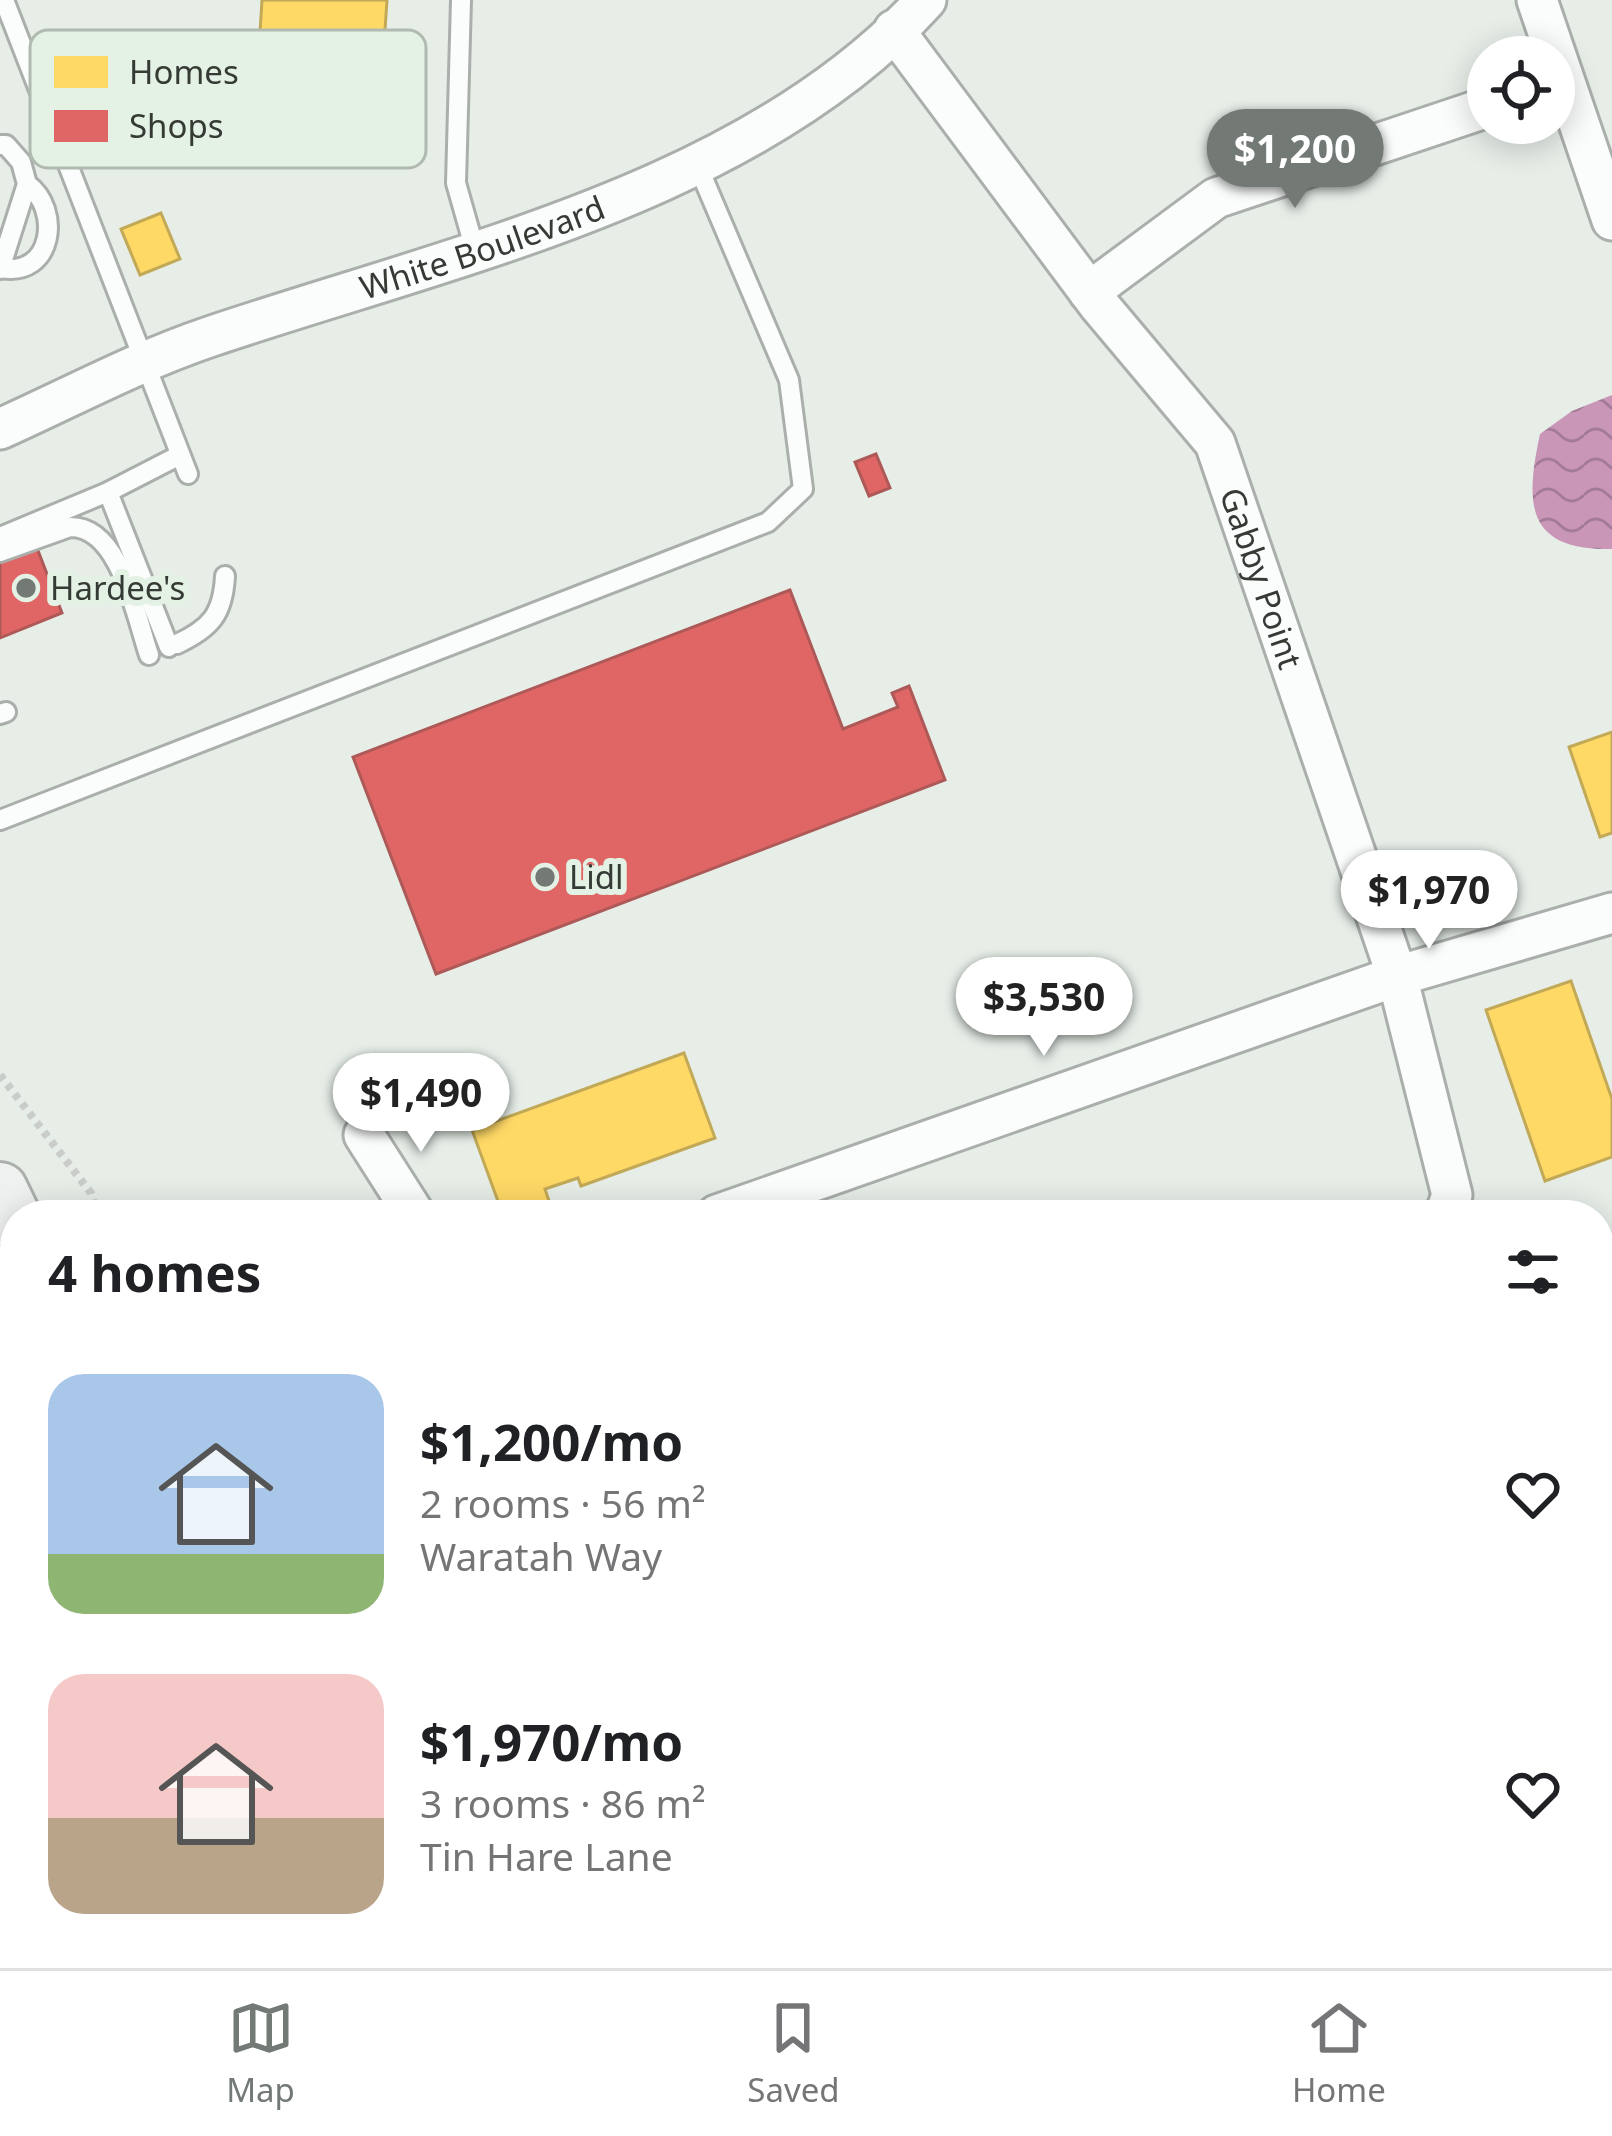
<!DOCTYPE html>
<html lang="en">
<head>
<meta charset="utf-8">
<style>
  body { margin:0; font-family:"Noto Sans",sans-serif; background:#f2f2f2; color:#202124; height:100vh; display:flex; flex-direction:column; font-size:45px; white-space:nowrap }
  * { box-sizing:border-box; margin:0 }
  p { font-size:39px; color:#757577 }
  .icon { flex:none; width:66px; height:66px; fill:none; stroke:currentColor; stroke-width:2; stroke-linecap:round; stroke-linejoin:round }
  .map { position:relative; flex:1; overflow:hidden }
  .panel { position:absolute; left:0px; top:1200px; width:1614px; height:768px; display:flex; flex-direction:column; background:#fff; border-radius:48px 48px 0 0; box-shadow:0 6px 30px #0003 }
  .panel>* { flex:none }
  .tools { position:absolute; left:1467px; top:36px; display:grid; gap:24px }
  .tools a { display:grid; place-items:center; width:108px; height:108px; border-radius:50%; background:#fff; box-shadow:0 6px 30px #0003; font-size:60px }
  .price { position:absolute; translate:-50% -102px; padding:0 27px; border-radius:42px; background:#fff; color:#222; font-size:39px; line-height:78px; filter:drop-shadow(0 3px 6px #0008) }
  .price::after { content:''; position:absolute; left:50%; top:72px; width:36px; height:27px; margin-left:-18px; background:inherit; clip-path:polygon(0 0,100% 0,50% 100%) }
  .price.selected { background:#737974; color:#fff }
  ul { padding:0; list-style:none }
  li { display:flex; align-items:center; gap:36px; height:300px; padding:0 48px }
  li span { display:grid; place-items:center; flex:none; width:336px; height:240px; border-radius:36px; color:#555 }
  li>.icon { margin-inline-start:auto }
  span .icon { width:144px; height:144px; fill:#fffc; stroke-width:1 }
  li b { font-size:51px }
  h2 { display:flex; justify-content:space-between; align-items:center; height:144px; padding:0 48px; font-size:51px }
  .dock { display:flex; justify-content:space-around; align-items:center; height:168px; border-top:3px solid #e0e0e0; background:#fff; font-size:33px; color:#757577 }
  .dock a { display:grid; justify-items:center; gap:6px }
  .dock .selected { color:#737974 }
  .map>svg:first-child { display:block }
</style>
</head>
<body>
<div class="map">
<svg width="1612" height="1968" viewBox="0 0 1612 1968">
  <defs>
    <pattern id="water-waves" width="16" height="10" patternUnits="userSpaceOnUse" patternTransform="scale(3)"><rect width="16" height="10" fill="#c996b8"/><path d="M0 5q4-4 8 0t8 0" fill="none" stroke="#a47b96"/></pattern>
  </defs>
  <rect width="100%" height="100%" fill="#e7eee8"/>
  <!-- water -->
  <path fill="url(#water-waves)" d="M 1612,395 L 1612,549 C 1525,551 1525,503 1540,434 L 1572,411 Z"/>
  <!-- homes -->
  <g fill="#ffd966" stroke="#c2a957" stroke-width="3">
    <path d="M 262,0 L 387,0 L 379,120 L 255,113 Z"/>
    <path d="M 161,213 L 180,259 L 140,275 L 121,229 Z"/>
    <path d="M 1612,732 L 1612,833 L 1600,837 L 1569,747 Z"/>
    <path d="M 1571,981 L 1612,1099 L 1612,1157 L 1545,1181 L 1486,1010 Z"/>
    <path d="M 684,1053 L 715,1138 L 581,1186 L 578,1178 L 545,1189 L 550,1204 L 521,1215 L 503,1215 L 472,1130 Z"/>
    <path d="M 1599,1241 L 1612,1245 L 1612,1264 L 1599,1302 Z"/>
    <path d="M 1409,1953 L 1594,1953 L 1589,1968 L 1452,1968 Z"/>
  </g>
  <!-- shops -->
  <g fill="#e06666" stroke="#ad5957" stroke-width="3">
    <path d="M 876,454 L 890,488 L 869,496 L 855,462 Z"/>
    <path d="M 37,548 L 62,613 L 0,638 L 0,562 Z"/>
    <path d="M 790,590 L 843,729 L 898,707 L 892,693 L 909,686 L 945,780 L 436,974 L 353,757 Z"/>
  </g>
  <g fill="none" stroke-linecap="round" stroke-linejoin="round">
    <!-- service casing -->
    <g stroke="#aaafab" stroke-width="24">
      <g id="service">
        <path d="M 4,0 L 188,474"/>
        <path d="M 461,0 L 456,183 L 475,250"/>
        <path d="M 0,145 L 6,145 L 21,162 L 27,184 L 0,269"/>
        <path d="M 1,268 C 53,278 62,209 27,184"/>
        <path d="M 108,492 L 169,647"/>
        <path d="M 0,537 L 108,492 L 180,455"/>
        <path d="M 0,552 L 70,527 C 120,526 136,617 149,655"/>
        <path d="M 177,644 C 211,628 223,614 225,576"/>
        <path d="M 0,714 L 6,712"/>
        <path d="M 0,820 L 768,522 L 803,489 L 789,380 L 697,164"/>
        <path d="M 0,1810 L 4,1804"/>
        <path d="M 0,1903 L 15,1889"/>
      </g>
    </g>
    <!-- minor casing -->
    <g stroke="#aaafab" stroke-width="45">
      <g id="minor">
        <path d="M 1537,0 L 1612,220"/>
        <path id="s1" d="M 894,30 L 1099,305 L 1215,443 L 1397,976 L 1452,1195 L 1445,1215"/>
        <path d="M 1089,292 L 1216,198 L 1488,107"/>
        <path id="s2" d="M 0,429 C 69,398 138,361 209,337 C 448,256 751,193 926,0"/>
        <path d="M 364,1135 L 415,1215"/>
        <path d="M 717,1215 L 1397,976 L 1612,913"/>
        <path d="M 1599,1841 L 1612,1838"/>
        <path d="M 1116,1968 L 1128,1953"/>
      </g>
    </g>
    <!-- secondary casing -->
    <g stroke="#aaafab" stroke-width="60">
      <g id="secondary">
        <path d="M 0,1190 L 15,1221"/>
        <path d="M 0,1304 L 15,1334"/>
        <path d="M 444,1953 L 459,1968"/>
        <path d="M 521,1953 L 535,1968"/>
      </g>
    </g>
    <!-- path -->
    <g stroke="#caccca" stroke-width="8" stroke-dasharray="6 6" stroke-linecap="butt">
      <path d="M 0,1075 L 91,1193 L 97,1215"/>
      <path d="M 583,1953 L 598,1968"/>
    </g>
    <!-- service -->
    <use href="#service" stroke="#fbfcfc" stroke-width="18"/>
    <!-- minor -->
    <use href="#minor" stroke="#fbfcfc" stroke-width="39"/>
    <!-- secondary -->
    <use href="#secondary" stroke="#eef1ef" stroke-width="54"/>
  </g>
  <!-- markers -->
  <g fill="#737974" stroke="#e4f1e5" stroke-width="4.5">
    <circle cx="26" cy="588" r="12"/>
    <circle cx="545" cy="877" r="12"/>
  </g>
  <g text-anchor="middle" stroke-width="12" stroke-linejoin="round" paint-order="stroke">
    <!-- street labels -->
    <g font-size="33" fill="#353a35" stroke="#e4f1e5">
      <text dy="12" stroke="none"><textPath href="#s2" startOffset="516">White Boulevard</textPath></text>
      <text dy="12" stroke="none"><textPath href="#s1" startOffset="666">Gabby Point</textPath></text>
    </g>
    <!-- poi labels -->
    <g font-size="33" fill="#353a35" stroke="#e4f1e5" text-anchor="start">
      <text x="50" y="600">Hardee's</text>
      <text x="569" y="889">Lidl</text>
    </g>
  </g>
  <!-- legend -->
  <rect x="30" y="30" width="396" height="138" rx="18" fill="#e4f1e5" stroke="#b0bab0" stroke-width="3"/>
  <rect x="54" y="56" width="54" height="32" fill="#ffd966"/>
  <rect x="54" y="110" width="54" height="32" fill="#e06666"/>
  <g font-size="33" fill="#353a35">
    <text x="129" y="84">Homes</text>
    <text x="129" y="138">Shops</text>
  </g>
</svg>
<div class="tools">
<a><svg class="icon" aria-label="locate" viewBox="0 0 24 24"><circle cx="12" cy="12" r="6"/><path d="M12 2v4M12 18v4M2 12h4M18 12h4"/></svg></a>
</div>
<b class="price selected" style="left:1295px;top:211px">$1,200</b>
<b class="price" style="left:1429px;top:952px">$1,970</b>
<b class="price" style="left:1044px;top:1059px">$3,530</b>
<b class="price" style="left:421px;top:1155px">$1,490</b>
<section class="panel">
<h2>4 homes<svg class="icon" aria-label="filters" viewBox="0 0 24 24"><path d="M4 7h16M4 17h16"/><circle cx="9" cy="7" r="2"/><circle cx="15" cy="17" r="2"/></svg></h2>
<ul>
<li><span style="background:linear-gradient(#a9c7e8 75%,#8fb573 0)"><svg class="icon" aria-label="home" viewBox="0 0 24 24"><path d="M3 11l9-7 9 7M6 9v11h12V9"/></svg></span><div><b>$1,200/mo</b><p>2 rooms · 56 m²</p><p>Waratah Way</p></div><svg class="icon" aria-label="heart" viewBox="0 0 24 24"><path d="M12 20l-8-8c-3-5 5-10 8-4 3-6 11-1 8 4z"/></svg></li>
<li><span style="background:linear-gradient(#f6c9c9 60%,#b9a48a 0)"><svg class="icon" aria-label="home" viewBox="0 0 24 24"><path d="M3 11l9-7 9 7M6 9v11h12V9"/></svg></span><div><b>$1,970/mo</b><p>3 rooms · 86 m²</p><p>Tin Hare Lane</p></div><svg class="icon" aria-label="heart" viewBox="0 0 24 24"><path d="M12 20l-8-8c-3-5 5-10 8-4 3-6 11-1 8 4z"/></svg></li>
</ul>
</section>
</div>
<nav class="dock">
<a class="selected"><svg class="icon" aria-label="map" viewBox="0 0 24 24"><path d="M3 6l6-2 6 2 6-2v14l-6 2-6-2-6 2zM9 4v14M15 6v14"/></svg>Map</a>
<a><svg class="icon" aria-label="saved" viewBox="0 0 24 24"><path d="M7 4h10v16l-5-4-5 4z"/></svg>Saved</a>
<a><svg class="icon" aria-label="home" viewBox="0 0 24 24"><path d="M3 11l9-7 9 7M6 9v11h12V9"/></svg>Home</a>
</nav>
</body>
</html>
